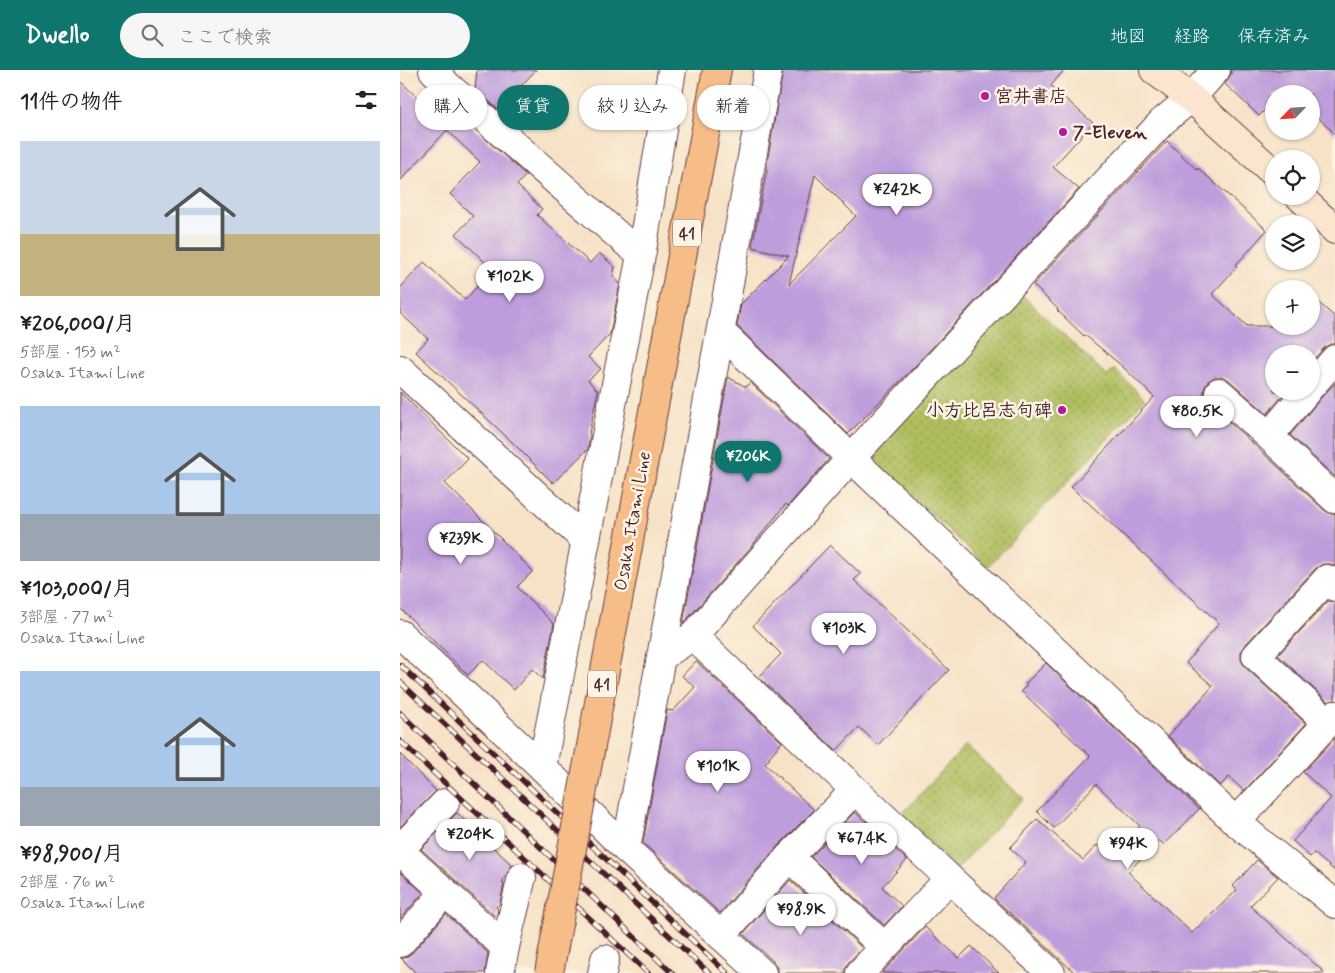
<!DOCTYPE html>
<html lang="ja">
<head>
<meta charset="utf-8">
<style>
  body { margin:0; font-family:Mynerve,"Klee One",sans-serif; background:#f6f6f6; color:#222; height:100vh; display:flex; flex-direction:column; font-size:19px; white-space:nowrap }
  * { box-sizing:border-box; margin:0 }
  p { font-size:16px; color:#767676 }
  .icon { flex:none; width:28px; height:28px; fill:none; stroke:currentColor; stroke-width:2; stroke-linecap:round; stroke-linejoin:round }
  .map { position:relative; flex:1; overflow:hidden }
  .side { display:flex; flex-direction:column; background:#fff; width:400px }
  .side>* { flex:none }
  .hud { position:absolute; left:15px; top:15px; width:475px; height:45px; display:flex; gap:10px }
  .needle { width:32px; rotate:245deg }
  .fabs { position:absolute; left:865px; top:15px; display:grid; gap:10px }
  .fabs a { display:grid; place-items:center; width:55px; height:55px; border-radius:50%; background:#fff; box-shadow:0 1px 4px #0004; font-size:25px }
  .price { position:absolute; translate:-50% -42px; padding:0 11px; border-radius:18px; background:#fff; color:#222; font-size:16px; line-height:32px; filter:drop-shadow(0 1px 2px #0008) }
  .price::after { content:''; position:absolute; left:50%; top:30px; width:15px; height:11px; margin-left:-8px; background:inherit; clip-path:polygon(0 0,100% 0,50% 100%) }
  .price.active { background:#0f766e; color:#fff }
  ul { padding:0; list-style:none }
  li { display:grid; align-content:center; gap:10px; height:265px; padding:0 20px }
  li span { display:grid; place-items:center; height:155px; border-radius:0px; color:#555 }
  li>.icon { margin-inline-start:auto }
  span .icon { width:90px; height:90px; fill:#fffc; stroke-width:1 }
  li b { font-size:21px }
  h2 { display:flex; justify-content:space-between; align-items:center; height:60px; padding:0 20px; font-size:21px }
  .tag { padding:0 18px; border-radius:22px; background:#fff; box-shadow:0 1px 4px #0004; font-size:18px; line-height:45px }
  .tag.active { background:#0f766e; color:#fff }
  header { display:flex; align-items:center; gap:30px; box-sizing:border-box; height:70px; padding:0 25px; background:#0f766e; color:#fff }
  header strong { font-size:24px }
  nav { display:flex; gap:28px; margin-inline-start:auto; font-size:18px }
  .search { width:350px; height:45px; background:#f6f6f6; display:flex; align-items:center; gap:12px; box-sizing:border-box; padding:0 18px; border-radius:28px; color:#767676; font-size:19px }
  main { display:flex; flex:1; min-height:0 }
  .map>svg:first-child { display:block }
</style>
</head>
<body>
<header>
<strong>Dwello</strong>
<div class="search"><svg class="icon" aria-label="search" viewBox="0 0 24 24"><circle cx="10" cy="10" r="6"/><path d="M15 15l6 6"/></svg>ここで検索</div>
<nav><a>地図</a><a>経路</a><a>保存済み</a></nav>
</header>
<main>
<section class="side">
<h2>11件の物件<svg class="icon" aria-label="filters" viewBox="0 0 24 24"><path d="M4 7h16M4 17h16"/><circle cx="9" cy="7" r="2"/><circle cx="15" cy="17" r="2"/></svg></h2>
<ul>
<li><span style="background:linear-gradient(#c9d6e8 60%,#c2b280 0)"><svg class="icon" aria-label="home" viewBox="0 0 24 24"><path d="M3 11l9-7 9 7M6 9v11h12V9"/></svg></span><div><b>¥206,000/月</b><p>5部屋 · 153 m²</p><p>Osaka Itami Line</p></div></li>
<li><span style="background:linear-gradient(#a9c7e8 70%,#9aa5b1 0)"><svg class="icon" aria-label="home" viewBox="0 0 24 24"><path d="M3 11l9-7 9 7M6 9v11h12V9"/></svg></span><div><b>¥103,000/月</b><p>3部屋 · 77 m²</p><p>Osaka Itami Line</p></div></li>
<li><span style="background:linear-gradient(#a9c7e8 75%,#9aa5b1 0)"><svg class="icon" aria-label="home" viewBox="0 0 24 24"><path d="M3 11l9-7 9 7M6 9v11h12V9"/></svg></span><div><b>¥98,900/月</b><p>2部屋 · 76 m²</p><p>Osaka Itami Line</p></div></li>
</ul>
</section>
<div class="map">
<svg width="935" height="903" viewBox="0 0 935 903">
  <defs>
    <pattern id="green-dots" width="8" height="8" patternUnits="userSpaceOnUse" patternTransform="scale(1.25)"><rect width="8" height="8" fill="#b0bd5f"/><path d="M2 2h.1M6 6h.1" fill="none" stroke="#91994f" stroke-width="1.8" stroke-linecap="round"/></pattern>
  </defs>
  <rect width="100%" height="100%" fill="#fcf5e5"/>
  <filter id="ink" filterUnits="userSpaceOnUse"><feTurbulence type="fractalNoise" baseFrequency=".02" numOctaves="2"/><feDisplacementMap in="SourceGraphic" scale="10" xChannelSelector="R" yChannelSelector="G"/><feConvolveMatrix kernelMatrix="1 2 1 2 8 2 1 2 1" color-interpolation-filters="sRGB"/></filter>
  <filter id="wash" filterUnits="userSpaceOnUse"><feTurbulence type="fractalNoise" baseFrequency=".0096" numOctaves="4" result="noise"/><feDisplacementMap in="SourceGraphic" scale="20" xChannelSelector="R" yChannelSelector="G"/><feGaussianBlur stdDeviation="1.12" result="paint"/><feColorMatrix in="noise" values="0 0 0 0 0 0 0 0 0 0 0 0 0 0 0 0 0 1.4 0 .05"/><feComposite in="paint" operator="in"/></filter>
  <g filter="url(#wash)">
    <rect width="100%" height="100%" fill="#f6e2c6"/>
    <!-- green -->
    <g fill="url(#green-dots)" stroke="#7d6e45">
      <path d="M 621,224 L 707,306 L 714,299 L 745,329 L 588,497 L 478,394 L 475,378 Z"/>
      <path d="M 566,675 L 623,728 L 557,799 L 500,746 Z"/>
    </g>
    <g id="blocks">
      <!-- building -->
      <g fill="#bd9ddc" fill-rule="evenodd">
        <path d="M 77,0 L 136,0 L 119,18 L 120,19 L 99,40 L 75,19 Z"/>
        <path d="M 383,0 L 664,0 L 651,16 L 693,53 L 653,97 L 679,119 L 518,293 L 448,364 L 337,256 L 341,234 L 389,186 L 352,177 L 367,99 L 366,99 ZM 415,105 L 456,146 L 389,214 L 398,176 Z"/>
        <path d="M 831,0 L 935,0 L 935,64 L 914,44 L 911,46 L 911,24 L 874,24 L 874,45 L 867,38 L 859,46 L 825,14 L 831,4 Z"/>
        <path d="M 0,11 L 22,32 L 32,21 L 126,105 L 117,115 L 142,139 L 137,145 L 190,193 L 199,183 L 215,197 L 213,206 L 220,214 L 210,264 L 188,287 L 201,299 L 188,310 L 198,321 L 189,363 L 190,365 L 188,379 L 153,413 L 110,370 L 16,282 L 28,269 L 0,243 L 0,218 L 24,192 L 65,230 L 92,199 L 56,164 L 73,146 L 50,124 L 80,92 L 47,60 L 0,111 Z"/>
        <path d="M 767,71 L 797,100 L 798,98 L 867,160 L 835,196 L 837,197 L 812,224 L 847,256 L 911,256 L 911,226 L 935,247 L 935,274 L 930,274 L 924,278 L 911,292 L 911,284 L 874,284 L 874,321 L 886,321 L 867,344 L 829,310 L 823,307 L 814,307 L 808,311 L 804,319 L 804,327 L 809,334 L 858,378 L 924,440 L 931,444 L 935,444 L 935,496 L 930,494 L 923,494 L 916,498 L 845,575 L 841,582 L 841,590 L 845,597 L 906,654 L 844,721 L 829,707 L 820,716 L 768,666 L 813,616 L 786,593 L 819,553 L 671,417 L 754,327 L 723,297 L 685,265 L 684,266 L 657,240 L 658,239 L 633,215 Z"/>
        <path d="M 328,307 L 346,317 L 350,312 L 429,389 L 388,436 L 386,434 L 351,477 L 283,554 Z"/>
        <path d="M 935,313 L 935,407 L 890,365 L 921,328 Z"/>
        <path d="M 0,322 L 68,389 L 45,413 L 133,501 L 117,517 L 154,554 L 143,609 L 132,599 L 114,620 L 83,590 L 68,605 L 0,538 Z"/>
        <path d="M 430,475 L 461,504 L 454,510 L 549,600 L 478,675 L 459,657 L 436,681 L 359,607 L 381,584 L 353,556 Z"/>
        <path d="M 928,531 L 935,532 L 935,630 L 928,632 L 878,585 Z"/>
        <path d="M 296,591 L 382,672 L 369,687 L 370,688 L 365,694 L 414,740 L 377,777 L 320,843 L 243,773 L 267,640 L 273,641 L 295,617 L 282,606 Z"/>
        <path d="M 646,593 L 799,739 L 764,775 L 759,770 L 728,802 L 792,863 L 837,820 L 833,816 L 857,790 L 878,807 L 850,836 L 925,903 L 675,903 L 594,828 L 626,792 L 610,778 L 637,749 L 683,790 L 697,775 L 711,788 L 740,756 L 696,714 L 654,758 L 637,741 L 690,686 L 621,621 L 627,615 L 625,614 Z"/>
        <path d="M 935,668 L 935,801 L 914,783 L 910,787 L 893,771 L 931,728 L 903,702 Z"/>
        <path d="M 0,684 L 36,721 L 0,757 Z"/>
        <path d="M 455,742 L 507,790 L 482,817 L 502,836 L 484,855 L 411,787 Z"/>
        <path d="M 57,743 L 112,795 L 102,812 L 104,814 L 100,833 L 96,837 L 98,839 L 97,844 L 95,846 L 21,779 Z"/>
        <path d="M 0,802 L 23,823 L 0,849 Z"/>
        <path d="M 390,810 L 462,878 L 448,893 L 445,899 L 445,903 L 377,903 L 377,898 L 373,891 L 343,864 Z"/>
        <path d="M 46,844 L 88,883 L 85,903 L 16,903 L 1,888 L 5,888 L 12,883 Z"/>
        <path d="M 525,857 L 559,888 L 571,876 L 599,903 L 482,903 Z"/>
      </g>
    </g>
  </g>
  <g filter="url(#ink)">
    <use href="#blocks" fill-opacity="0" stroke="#643c42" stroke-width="1"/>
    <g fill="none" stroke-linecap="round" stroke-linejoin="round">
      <!-- street casing -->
      <g stroke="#643c42" stroke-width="30">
        <g id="street">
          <path d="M 33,0 L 48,16 L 230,176 L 242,180"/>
          <path d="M 321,262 L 451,388 L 836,752 L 935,834"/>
          <path d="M 0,299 L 185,470"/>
          <path d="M 911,316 L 935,289"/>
          <path d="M 819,322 L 869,366 L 935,429"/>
          <path d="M 869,366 L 907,321"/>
          <path d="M 0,564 L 142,697 L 226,779 L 362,903"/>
          <path d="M 293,566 L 455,720 L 651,903"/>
          <path d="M 261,587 L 293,566 L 451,388 L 762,52 L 791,28 L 816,0"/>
          <path d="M 928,653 L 856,586 L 927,509 L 935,517"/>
          <path d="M 142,697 L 242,180 L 272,0"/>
          <path d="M 836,752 L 935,645"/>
          <path d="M 0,779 L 45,733"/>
          <path d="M 226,779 L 368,0"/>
          <path d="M 0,781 L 105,877"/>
          <path d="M 389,787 L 484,877"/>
          <path d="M 321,866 L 389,787 L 455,720"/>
          <path d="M 0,873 L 45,822"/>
          <path d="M 100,903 L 105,877 L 122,807"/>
          <path d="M 202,903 L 205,889"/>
          <path d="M 460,903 L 549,809"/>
        </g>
      </g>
      <!-- secondary casing -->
      <g stroke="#643c42" stroke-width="30">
        <g id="secondary">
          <path d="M 754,0 L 791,28 L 874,103"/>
          <path d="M 899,126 L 935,160"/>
        </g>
      </g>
      <!-- primary casing -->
      <g stroke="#643c42" stroke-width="30">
        <path id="primary" d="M 256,325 L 317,0"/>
      </g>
      <!-- street -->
      <use href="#street" stroke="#fff" stroke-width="28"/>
      <!-- secondary -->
      <use href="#secondary" stroke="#fce5cf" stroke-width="28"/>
      <!-- primary -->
      <use href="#primary" stroke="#f7bd88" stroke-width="28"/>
      <!-- rail casing -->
      <g stroke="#4a1f2b" stroke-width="5.5">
        <g id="rail">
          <path d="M 0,595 L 327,903"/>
          <path d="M 0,612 L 309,903"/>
          <path d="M 0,643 L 272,903"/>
          <path d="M 0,671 L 248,903"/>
        </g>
      </g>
      <!-- rail -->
      <use href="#rail" stroke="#fcf5e5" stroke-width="4" stroke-dasharray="11" stroke-linecap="butt"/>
      <!-- primary-bridge casing -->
      <g stroke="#643c42" stroke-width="30" stroke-linecap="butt">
        <path id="primary-bridge" d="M 149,903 L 256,325"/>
      </g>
      <!-- primary-bridge -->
      <use href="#primary-bridge" stroke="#f7bd88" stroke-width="28"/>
    </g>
  </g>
  <!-- markers -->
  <g fill="#b5179e" stroke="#fcf5e5" stroke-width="2">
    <circle cx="585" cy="26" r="5"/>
    <circle cx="663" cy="62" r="5"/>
    <circle cx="662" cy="340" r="5"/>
  </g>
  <g text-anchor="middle" stroke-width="5" stroke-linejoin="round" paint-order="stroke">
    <!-- shield labels -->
    <g fill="#fcf5e5" stroke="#7f5f63" stroke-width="1">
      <rect x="273" y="149.5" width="28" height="27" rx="4"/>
      <rect x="188" y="600.5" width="28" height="27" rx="4"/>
    </g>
    <g font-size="16" font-weight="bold" fill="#4a1f2b">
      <text x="287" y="169">41</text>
      <text x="202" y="620">41</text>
    </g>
    <!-- poi labels -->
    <g font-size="18" font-weight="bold" fill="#4a1f2b" stroke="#fcf5e5" text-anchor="start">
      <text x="595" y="32">宮井書店</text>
      <text x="673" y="68">7-Eleven</text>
      <text x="652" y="346" text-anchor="end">小方比呂志句碑</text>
    </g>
    <!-- street labels -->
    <g font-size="18" fill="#4a1f2b" stroke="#fcf5e5">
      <text transform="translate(232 451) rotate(-80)" y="6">Osaka Itami Line</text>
    </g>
  </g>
</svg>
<div class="fabs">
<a><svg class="needle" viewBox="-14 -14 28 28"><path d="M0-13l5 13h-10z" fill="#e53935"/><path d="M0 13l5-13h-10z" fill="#767676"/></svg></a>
<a><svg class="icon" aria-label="locate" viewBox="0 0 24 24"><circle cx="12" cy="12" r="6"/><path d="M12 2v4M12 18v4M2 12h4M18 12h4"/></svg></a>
<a><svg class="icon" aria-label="layers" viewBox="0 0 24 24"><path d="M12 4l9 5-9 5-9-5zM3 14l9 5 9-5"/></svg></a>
<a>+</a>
<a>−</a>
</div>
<b class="price" style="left:497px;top:146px">¥242K</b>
<b class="price" style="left:110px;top:233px">¥102K</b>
<b class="price" style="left:797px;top:368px">¥80.5K</b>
<b class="price active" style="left:348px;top:413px">¥206K</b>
<b class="price" style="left:61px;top:495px">¥239K</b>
<b class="price" style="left:444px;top:585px">¥103K</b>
<b class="price" style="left:318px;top:723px">¥101K</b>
<b class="price" style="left:70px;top:791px">¥204K</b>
<b class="price" style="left:462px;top:795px">¥67.4K</b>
<b class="price" style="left:728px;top:800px">¥94K</b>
<b class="price" style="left:401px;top:866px">¥98.9K</b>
<div class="hud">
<a class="tag">購入</a>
<a class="tag active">賃貸</a>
<a class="tag">絞り込み</a>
<a class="tag">新着</a>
</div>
</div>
</main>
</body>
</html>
